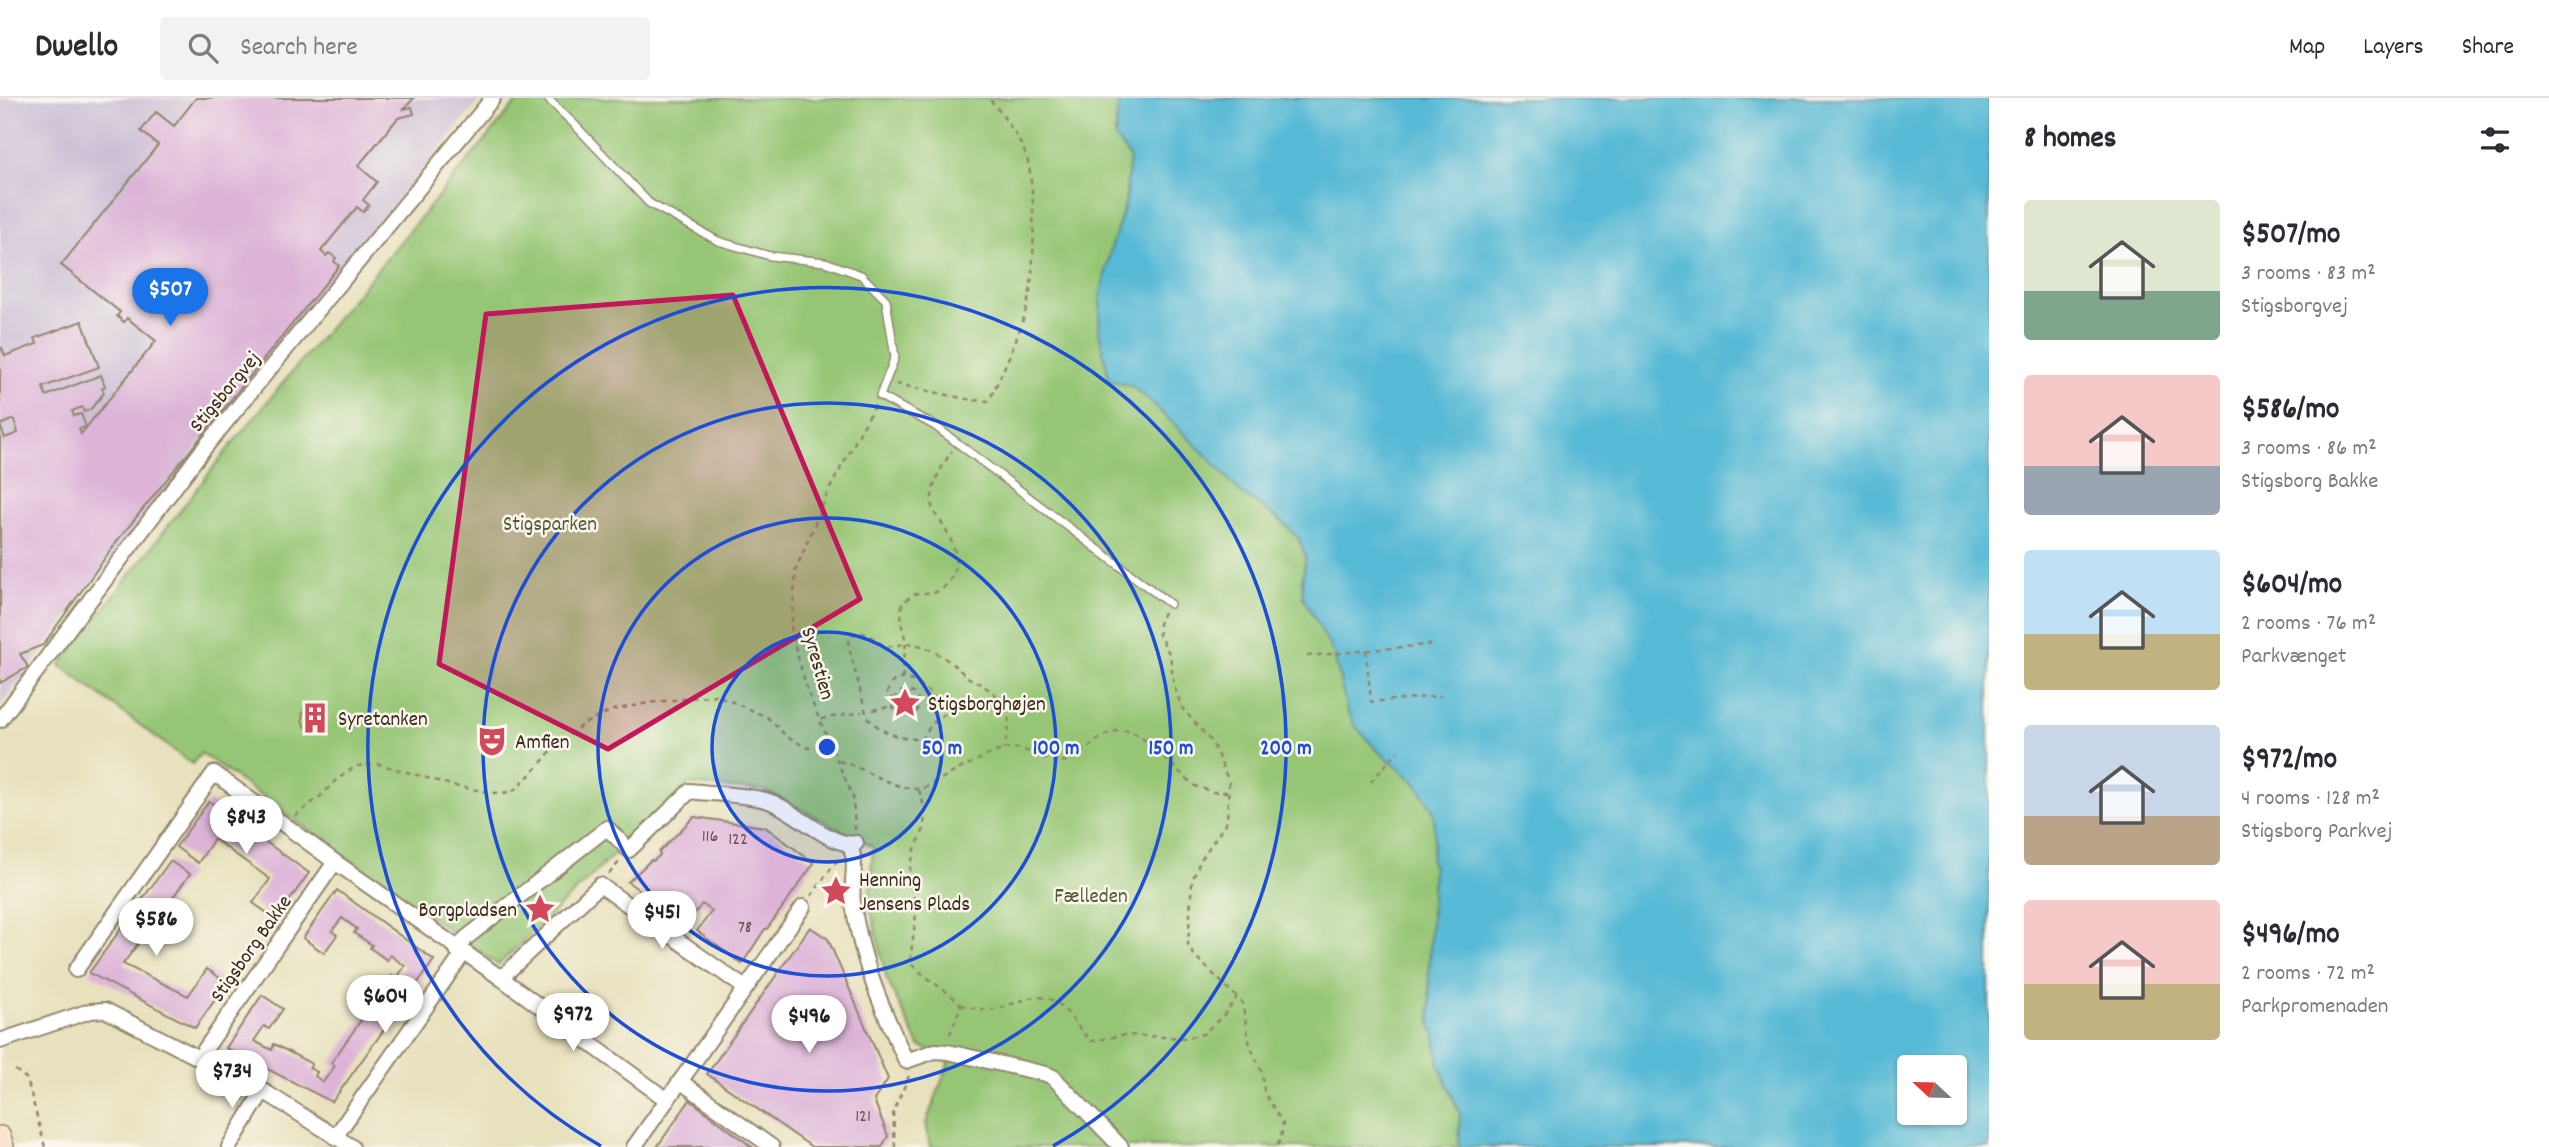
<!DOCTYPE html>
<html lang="en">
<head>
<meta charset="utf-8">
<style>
  body { margin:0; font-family:Dekko,sans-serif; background:#f2f2f3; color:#2b2b33; height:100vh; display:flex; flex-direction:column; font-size:26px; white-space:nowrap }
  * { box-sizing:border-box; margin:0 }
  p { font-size:23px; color:#7c7c81 }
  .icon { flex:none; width:38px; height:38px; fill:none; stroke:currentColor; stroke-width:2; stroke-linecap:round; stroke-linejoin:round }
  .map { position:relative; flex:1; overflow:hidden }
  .panel { display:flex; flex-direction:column; background:#fff; width:560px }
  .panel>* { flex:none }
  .needle { width:46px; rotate:292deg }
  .fabs { position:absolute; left:1897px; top:957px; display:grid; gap:14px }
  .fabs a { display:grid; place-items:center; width:70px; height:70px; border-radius:7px; background:#fff; box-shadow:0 2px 5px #0004; font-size:35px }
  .price { position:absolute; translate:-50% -60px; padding:0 16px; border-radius:24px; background:#fff; color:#222; font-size:23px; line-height:46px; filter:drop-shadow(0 2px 4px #0008) }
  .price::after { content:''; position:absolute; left:50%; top:42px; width:21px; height:16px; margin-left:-10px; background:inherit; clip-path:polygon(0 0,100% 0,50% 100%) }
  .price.on { background:#1a73e8; color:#fff }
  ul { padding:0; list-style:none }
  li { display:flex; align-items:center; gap:21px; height:175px; padding:0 35px }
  li span { display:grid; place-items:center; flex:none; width:196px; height:140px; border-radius:7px; color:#555 }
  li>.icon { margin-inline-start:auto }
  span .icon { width:84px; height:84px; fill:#fffc; stroke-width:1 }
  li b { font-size:30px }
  h2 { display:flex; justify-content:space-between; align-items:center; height:84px; padding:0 35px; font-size:30px }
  header { display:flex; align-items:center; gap:42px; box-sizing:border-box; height:98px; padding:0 35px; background:#fff; border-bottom:2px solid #e1e1e2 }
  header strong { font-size:33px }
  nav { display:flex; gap:38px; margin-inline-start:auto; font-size:24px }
  .search { width:490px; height:63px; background:#f2f2f3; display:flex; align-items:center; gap:18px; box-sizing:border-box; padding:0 24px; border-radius:7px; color:#7c7c81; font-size:26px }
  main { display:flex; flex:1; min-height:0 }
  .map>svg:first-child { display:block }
</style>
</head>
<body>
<header>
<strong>Dwello</strong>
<div class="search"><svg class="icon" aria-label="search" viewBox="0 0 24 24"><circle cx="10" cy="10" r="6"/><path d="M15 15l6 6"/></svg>Search here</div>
<nav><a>Map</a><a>Layers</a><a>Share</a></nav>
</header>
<main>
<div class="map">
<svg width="1989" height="1049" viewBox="0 0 1989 1049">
  <rect width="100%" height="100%" fill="#fbf7ec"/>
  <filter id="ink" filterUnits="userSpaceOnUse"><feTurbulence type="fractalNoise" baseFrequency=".0143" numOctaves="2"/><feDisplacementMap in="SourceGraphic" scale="14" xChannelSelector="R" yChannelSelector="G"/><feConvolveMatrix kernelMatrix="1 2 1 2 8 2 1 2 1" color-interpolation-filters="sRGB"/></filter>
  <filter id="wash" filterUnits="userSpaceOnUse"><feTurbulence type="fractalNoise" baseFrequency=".00686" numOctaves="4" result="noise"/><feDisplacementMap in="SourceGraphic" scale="28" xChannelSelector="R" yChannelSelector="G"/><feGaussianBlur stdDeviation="1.57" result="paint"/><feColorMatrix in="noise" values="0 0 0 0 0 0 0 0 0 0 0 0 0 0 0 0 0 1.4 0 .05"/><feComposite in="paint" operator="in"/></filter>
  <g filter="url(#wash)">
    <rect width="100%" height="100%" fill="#e8e1bd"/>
    <!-- industrial -->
    <path fill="#cbbfd5" d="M 0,0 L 481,0 L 206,337 L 0,608 Z"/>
    <!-- green -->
    <path fill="#96c675" stroke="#68784a" stroke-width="2" d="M 520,0 L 1119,0 L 1115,40 L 1130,60 L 1125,107 L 1111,151 L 1101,196 L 1099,232 L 1109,282 L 1131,288 L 1147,300 L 1211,362 L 1241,395 L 1283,424 L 1299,441 L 1306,459 L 1303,499 L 1335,556 L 1347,613 L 1374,649 L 1415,684 L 1434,714 L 1434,743 L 1431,762 L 1433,769 L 1429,879 L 1431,926 L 1435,936 L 1439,967 L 1460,1015 L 1459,1049 L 930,1049 L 926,1025 L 950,961 L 919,948 L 886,879 L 869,803 L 873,749 L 766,693 L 688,686 L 498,867 L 201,655 L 192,666 L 60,567 L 228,351 Z"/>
    <!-- water -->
    <path fill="#57b9d5" stroke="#49727a" stroke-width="2" fill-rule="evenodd" d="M 1119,0 L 1989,0 L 1989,1049 L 1459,1049 L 1460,1015 L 1439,967 L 1435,936 L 1431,926 L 1429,879 L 1433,769 L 1431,762 L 1434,743 L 1434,714 L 1415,684 L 1374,649 L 1356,629 L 1347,613 L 1334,556 L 1303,499 L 1302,483 L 1306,459 L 1299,441 L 1283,424 L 1241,395 L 1211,362 L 1147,300 L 1131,288 L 1109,282 L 1099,232 L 1101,196 L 1111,151 L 1125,107 L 1130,60 L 1115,40 ZM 1909,970 L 1955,970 L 1955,1015 L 1909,1015 Z"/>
    <g id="blocks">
      <!-- building -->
      <g fill="#ddb4d8">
        <path d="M 196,0 L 414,0 L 404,11 L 412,9 L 414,16 L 398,20 L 358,68 L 377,84 L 363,102 L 369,107 L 363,114 L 357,109 L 321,153 L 326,158 L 329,155 L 336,160 L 334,163 L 339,168 L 117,443 L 43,547 L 20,556 L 28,569 L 0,585 L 0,327 L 5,340 L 18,335 L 14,321 L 0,327 L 0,251 L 2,250 L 5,258 L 37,246 L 35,240 L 82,223 L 99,269 L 43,289 L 46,298 L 101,277 L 105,288 L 102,290 L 104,295 L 90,312 L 84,314 L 82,309 L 72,313 L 74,318 L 81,316 L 86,329 L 79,331 L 81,336 L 156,243 L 127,220 L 124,224 L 117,218 L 120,214 L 61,167 L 158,47 L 141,33 L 156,14 L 174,28 Z"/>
        <circle cx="315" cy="620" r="13"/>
        <path d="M 209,703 L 309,775 L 276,821 L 253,805 L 270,781 L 214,741 L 198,765 L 176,749 Z"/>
        <path d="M 694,719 L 765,729 L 814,765 L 767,831 L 765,831 L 742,866 L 697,833 L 712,813 L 702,806 L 686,826 L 628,784 L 651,762 L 653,763 L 660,757 L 659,754 Z"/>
        <path d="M 170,763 L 190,776 L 123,866 L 188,898 L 207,871 L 227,885 L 195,930 L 89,875 Z"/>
        <path d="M 337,792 L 434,862 L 332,1004 L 226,950 L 262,897 L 283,911 L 269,931 L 264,928 L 254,943 L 272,952 L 274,946 L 312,966 L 309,970 L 317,974 L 315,978 L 323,984 L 335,968 L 331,965 L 392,878 L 396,881 L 405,868 L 390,857 L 387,862 L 370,850 L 372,847 L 354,835 L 357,831 L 342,820 L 332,833 L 337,837 L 324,855 L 303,840 Z"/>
        <path d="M 810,829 L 828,841 L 888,981 L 874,1002 L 888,1038 L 882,1049 L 812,1049 L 707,976 Z"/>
        <path d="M 690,1002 L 752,1049 L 657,1049 Z"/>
      </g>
    </g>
  </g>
  <g filter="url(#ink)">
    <use href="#blocks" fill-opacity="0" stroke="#92866e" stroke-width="2"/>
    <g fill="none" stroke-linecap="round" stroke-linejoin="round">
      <!-- lane casing -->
      <g stroke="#92866e" stroke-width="10">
        <path id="lane" d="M 547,0 L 573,25 L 649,105 L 718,143 L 770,158 L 825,164 L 861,177 L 886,202 L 895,259 L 880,298 L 935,328 L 1170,506"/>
      </g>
      <!-- street casing -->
      <g stroke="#92866e" stroke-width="18">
        <g id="street">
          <path d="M 0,622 L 201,354 L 493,0"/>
          <path d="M 849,747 C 859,762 850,787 853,805 C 861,863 882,910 906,963 L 935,953 L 948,954 L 1046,976 L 1053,979 L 1121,1049"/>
          <path d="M 457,852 L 466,840 L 607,730 L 629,752 L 690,693 C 714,696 742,696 765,702 C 791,708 831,751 856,745"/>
          <path d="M 76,872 L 214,675 L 335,764 L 501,880 L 600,787 L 745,890"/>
          <path d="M 501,880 L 667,1002"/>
          <path d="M 0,943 L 90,913 L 105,912 L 265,994 L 352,1049"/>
          <path d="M 199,960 L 335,764"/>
          <path d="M 680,983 L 772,1049"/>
          <path d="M 335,1039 L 463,856"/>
          <path d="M 229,1049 L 263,993"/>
          <path d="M 634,1049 L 803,809"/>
        </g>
      </g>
      <!-- secondary casing -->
      <g stroke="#92866e" stroke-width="24">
        <path id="secondary" d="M 0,1039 L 3,1049"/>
      </g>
      <!-- path -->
      <g stroke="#92866e" stroke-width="2.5" stroke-dasharray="5 5" stroke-linecap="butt">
        <path d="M 896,286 L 971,302 L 989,303 C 1005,268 1023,232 1030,193 C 1035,160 1035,96 1028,64 C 1023,44 1002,16 989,0"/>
        <path d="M 1164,514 L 1159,526 L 1159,537 L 1170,557 L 1174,588 L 1182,610 L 1212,644 L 1229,684 L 1227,723 L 1200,763 L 1192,783 L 1188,847 L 1194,857 L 1242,904 L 1250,948 L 1262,974 L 1264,994 L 1283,1026 L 1281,1041 L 1276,1049"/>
        <path d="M 1366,552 L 1371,604 L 1441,598"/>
        <path d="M 1307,558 L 1436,546"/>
        <path d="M 902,580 L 906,544 L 901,524 L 902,506 C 906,503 911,497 915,496 C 924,493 933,498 942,491 C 966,470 954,445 940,422 C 936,417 933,415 932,408 C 930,388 941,369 952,353"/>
        <path d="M 893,601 L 902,593 L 914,595 L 918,601 L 917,613 L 912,617 L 900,618 L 892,608 L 893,601 L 887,596 C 894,560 940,596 944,616 L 931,627 L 922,641 C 899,641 883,636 867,619 L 850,553 L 849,544 L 853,536 C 872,531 873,545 887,548 C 898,550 905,542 918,547 C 937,553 950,563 964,576 C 969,581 976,583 982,587 C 1010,604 1014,622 1003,651"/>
        <path d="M 873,612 L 892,608"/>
        <path d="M 821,621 L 862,614"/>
        <path d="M 839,663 C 868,671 892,692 922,691 C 940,682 995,650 1011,650 C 1031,649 1048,670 1068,662 C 1091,654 1109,618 1141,639 L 1195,688 L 1213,694 L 1229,694"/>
        <path d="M 1371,684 L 1398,653"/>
        <path d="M 919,692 L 925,712 L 924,731 L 915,751 L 910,769 L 911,789 L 917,809 L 910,864 C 924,881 946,890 961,907 L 948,941"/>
        <path d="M 295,718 L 322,697 L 335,683 L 356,668 L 379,666 L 455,688 L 493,695 L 512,694 L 535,672 L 556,647 L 583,626 L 613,612 L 648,605 L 716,597 L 767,619 L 787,639 L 808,650 L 830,644"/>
        <path d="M 855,732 L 853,699 L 808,595 L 791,534 L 796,471 L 829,392 L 875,307"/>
        <path d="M 609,776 L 620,763"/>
        <path d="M 811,798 L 838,761"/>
        <path d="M 961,907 C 971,910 983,912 994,911 C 1014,908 1034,892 1054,903 C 1070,912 1077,932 1092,943 L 1125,937 L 1186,940 L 1203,936 L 1223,918 L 1237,899"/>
        <path d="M 15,972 L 27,981 L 45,1049"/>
        <path d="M 895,1049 L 893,1014 L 909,978"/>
      </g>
      <!-- lane -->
      <use href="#lane" stroke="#fff" stroke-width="7"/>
      <!-- street -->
      <use href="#street" stroke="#fff" stroke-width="14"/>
      <!-- secondary -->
      <use href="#secondary" stroke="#fce5cf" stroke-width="21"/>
    </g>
  </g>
  <!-- marked area -->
  <path fill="#c2185b" fill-opacity="0.2" stroke="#c2185b" stroke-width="5" stroke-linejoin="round" d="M 733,197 L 860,501 L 608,651 L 439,566 L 486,216 Z"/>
  <!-- distance rings -->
  <circle cx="827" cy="649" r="115" fill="#1d4ed8" fill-opacity=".12"/>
  <g fill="none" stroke="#1d4ed8" stroke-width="3.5">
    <circle cx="827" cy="649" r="115"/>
    <circle cx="827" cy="649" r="229"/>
    <circle cx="827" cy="649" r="344"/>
    <path d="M601 1048A459 459 0 1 1 1053 1048"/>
  </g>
  <!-- icons -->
  <defs>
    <g id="sight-bare" transform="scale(2.415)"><path d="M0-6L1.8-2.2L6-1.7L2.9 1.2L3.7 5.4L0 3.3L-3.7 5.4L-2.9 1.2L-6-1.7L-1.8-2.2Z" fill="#d1495b" stroke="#fbf7ec" stroke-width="2.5" paint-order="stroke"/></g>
    <g id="building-bare" transform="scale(2.415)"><path d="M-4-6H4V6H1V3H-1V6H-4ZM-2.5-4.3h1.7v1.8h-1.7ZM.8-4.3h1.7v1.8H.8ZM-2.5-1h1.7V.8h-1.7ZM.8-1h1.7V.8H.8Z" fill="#d1495b" stroke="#fbf7ec" stroke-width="2.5" paint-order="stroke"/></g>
    <g id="theatre-bare" transform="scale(2.415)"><path d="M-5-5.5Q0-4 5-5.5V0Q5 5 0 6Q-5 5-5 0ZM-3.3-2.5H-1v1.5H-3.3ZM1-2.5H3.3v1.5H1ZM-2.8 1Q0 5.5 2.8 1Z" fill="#d1495b" stroke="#fbf7ec" stroke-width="2.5" paint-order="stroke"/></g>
  </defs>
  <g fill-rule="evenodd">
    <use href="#sight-bare" x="905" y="605"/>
    <use href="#building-bare" x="315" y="620"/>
    <use href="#theatre-bare" x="492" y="643"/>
    <use href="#sight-bare" x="836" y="793"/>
    <use href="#sight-bare" x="540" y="811"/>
  </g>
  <g text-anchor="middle" stroke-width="5" stroke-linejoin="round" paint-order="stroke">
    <!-- number labels -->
    <g font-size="18" fill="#644c4c">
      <text x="710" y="743">116</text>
      <text x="738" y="746">122</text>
      <text x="745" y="834">78</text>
      <text x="863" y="1023">121</text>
    </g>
    <!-- street labels -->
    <g font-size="21" fill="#3b2a1e" stroke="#fbf7ec">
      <text transform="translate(224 293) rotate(-50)" y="7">Stigsborgvej</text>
      <text transform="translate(819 565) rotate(74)" y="7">Syrestien</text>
      <text transform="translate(250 850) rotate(-55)" y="7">Stigsborg Bakke</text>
    </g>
    <!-- park labels -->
    <g font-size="21" fill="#565938" stroke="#fbf7ec">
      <text x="550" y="432">Stigsparken</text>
      <text x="1091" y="804">Fælleden</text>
    </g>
    <!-- poi labels -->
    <g font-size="21" fill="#3b2a1e" stroke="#fbf7ec" text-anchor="start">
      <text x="928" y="612">Stigsborghøjen</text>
      <text x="338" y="627">Syretanken</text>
      <text x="515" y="650">Amfien</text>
      <text x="859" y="788">Henning<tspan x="859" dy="24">Jensens Plads</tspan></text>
      <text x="517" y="818" text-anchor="end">Borgpladsen</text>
    </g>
  </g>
  <circle cx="827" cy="649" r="10" fill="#1d4ed8" stroke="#fbf7ec" stroke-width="3.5"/>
  <g font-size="21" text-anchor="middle" font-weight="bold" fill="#1d4ed8" stroke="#fbf7ec" stroke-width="5" stroke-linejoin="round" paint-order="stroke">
    <text x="942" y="656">50 m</text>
    <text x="1056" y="656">100 m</text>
    <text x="1171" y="656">150 m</text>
    <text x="1286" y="656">200 m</text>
  </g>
</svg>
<div class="fabs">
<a><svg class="needle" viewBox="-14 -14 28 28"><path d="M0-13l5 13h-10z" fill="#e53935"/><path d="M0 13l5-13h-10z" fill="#7c7c81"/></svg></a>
</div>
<b class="price on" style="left:170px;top:230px">$507</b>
<b class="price" style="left:246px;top:758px">$843</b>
<b class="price" style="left:662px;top:853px">$451</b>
<b class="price" style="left:156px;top:860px">$586</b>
<b class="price" style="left:385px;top:937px">$604</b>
<b class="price" style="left:573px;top:955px">$972</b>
<b class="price" style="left:809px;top:957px">$496</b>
<b class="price" style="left:232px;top:1012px">$734</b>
</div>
<section class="panel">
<h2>8 homes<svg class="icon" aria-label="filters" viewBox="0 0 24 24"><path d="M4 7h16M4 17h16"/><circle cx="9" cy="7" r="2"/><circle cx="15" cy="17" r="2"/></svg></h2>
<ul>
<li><span style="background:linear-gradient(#dfe7d0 65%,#7fa58c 0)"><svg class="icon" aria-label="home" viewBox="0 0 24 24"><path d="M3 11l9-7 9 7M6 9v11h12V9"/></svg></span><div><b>$507/mo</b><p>3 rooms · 83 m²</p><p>Stigsborgvej</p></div></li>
<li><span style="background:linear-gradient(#f6c9c9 65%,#9aa5b1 0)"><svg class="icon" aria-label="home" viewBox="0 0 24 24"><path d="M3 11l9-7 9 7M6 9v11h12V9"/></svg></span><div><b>$586/mo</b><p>3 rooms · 86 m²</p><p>Stigsborg Bakke</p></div></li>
<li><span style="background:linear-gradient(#bfe0f5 60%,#c2b280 0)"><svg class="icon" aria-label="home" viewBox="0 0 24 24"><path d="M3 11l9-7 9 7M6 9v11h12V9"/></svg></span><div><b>$604/mo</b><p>2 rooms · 76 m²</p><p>Parkvænget</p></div></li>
<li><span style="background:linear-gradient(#c9d6e8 65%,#b9a48a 0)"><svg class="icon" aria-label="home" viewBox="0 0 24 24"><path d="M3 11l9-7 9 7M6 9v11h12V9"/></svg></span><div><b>$972/mo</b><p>4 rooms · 128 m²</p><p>Stigsborg Parkvej</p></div></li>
<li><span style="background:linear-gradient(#f6c9c9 60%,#c2b280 0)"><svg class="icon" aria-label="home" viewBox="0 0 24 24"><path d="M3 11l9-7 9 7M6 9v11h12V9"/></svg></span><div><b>$496/mo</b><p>2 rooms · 72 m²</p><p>Parkpromenaden</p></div></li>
</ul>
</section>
</main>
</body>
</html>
